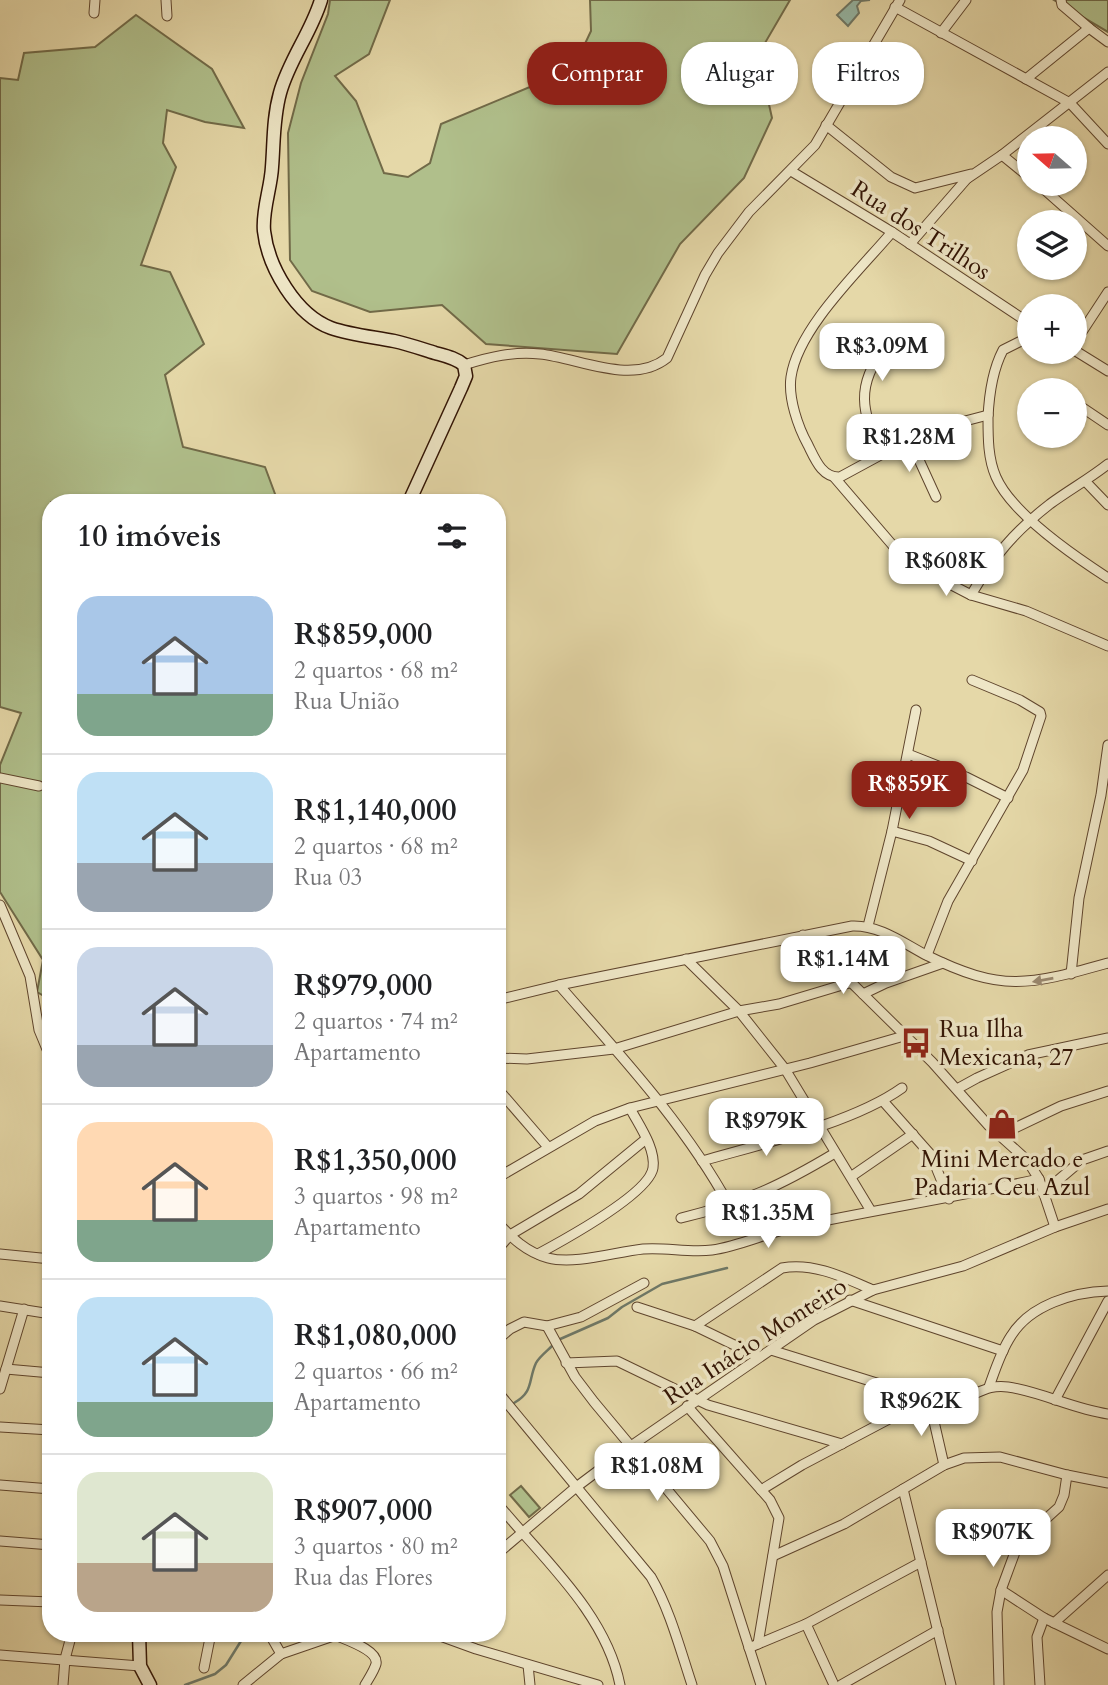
<!DOCTYPE html>
<html lang="pt">
<head>
<meta charset="utf-8">
<style>
  body { margin:0; font-family:Cardo,serif; background:#f6f6f6; color:#202124; height:100vh; display:flex; flex-direction:column; font-size:26px; white-space:nowrap }
  * { box-sizing:border-box; margin:0 }
  p { font-size:23px; color:#757577 }
  .icon { flex:none; width:38px; height:38px; fill:none; stroke:currentColor; stroke-width:2; stroke-linecap:round; stroke-linejoin:round }
  .map { position:relative; flex:1; overflow:hidden }
  .details { position:absolute; left:42px; top:494px; width:464px; height:1148px; display:flex; flex-direction:column; background:#fff; border-radius:28px; box-shadow:0 2px 5px #0004 }
  .details>* { flex:none }
  .top-card { position:absolute; left:527px; top:42px; width:476px; height:63px; display:flex; gap:14px }
  .needle { width:46px; rotate:290deg }
  .fabs { position:absolute; left:1017px; top:126px; display:grid; gap:14px }
  .fabs a { display:grid; place-items:center; width:70px; height:70px; border-radius:50%; background:#fff; box-shadow:0 2px 5px #0004; font-size:35px }
  .price { position:absolute; translate:-50% -60px; padding:0 16px; border-radius:14px; background:#fff; color:#222; font-size:23px; line-height:46px; filter:drop-shadow(0 2px 4px #0008) }
  .price::after { content:''; position:absolute; left:50%; top:42px; width:21px; height:16px; margin-left:-10px; background:inherit; clip-path:polygon(0 0,100% 0,50% 100%) }
  .price.selected { background:#8f2418; color:#fff }
  ul { padding:0; list-style:none }
  li { display:flex; align-items:center; gap:21px; height:175px; padding:0 35px }
  li+li { border-top:2px solid #e0e0e0 }
  li span { display:grid; place-items:center; flex:none; width:196px; height:140px; border-radius:21px; color:#555 }
  li>.icon { margin-inline-start:auto }
  span .icon { width:84px; height:84px; fill:#fffc; stroke-width:1 }
  li b { font-size:30px }
  h2 { display:flex; justify-content:space-between; align-items:center; height:84px; padding:0 35px; font-size:30px }
  .tag { padding:0 24px; border-radius:28px; background:#fff; box-shadow:0 2px 5px #0004; font-size:24px; line-height:63px }
  .tag.selected { background:#8f2418; color:#fff }
  .map>svg:first-child { display:block }
</style>
</head>
<body>
<div class="map">
<svg width="1108" height="1685" viewBox="0 0 1108 1685">
  <rect width="100%" height="100%" fill="#e5d8a8"/>
  <filter id="stains"><feTurbulence type="fractalNoise" baseFrequency=".00286" numOctaves="4"/><feColorMatrix values="0 0 0 0 .2 0 0 0 0 .09 0 0 0 0 .02 0 0 0 .5 -.17"/></filter>
  <radialGradient id="worn" r=".72"><stop offset=".6" stop-color="#630" stop-opacity="0"/><stop offset="1" stop-color="#630" stop-opacity=".3"/></radialGradient>
  <!-- green -->
  <g fill="#b0bf8b" stroke="#716a48" stroke-width="2">
    <path d="M 330,0 L 390,0 L 369,54 L 335,76 L 356,101 L 384,173 L 408,177 L 430,163 L 441,124 L 573,69 L 591,31 L 590,0 L 790,0 L 758,55 L 772,118 L 744,178 L 680,244 L 617,354 L 486,344 L 442,305 L 370,312 L 312,291 L 290,260 L 288,133 L 301,83 L 328,14 Z"/>
    <path d="M 1054,0 L 1108,0 L 1108,32 Z"/>
    <path d="M 136,15 L 212,69 L 244,128 L 205,122 L 167,110 L 163,143 L 176,167 L 141,265 L 170,272 L 204,344 L 165,375 L 183,447 L 265,467 L 278,502 L 51,502 L 51,875 L 47,875 L 46,890 L 51,893 L 51,1000 L 37,992 L 43,960 L 0,892 L 0,765 L 21,713 L 0,707 L 0,78 L 18,80 L 24,53 L 95,47 Z"/>
    <path d="M 521,1486 L 540,1508 L 529,1517 L 510,1495 Z"/>
  </g>
  <!-- water -->
  <path fill="#96baa9" stroke="#6e7867" stroke-width="2" d="M 853,0 L 870,0 L 861,1 L 857,6 L 859,13 L 848,26 L 837,15 Z"/>
  <g fill="none" stroke-linecap="round" stroke-linejoin="round">
    <!-- stream -->
    <g stroke="#6e7867" stroke-width="2.5">
      <path d="M 558,1340 L 608,1318 L 622,1307 L 662,1284 L 727,1268"/>
      <path d="M 514,1403 C 534,1392 528,1380 536,1363 C 539,1357 547,1351 552,1346"/>
      <path d="M 497,1407 L 502,1406"/>
      <path d="M 185,1685 L 215,1674 L 226,1665 L 246,1633"/>
    </g>
    <!-- street casing -->
    <g stroke="#5f452d" stroke-width="11">
      <g id="street">
        <path d="M 166,0 L 167,16"/>
        <path d="M 1061,0 L 1062,5 L 1089,28"/>
        <path d="M 895,7 L 1070,103 L 1108,144"/>
        <path d="M 94,13 L 95,0"/>
        <path d="M 941,33 L 966,0"/>
        <path d="M 1026,79 L 1089,28 L 1108,42"/>
        <path d="M 826,125 L 891,177 L 915,188 L 971,174 L 910,244"/>
        <path d="M 1002,155 L 1029,177"/>
        <path d="M 791,171 L 892,232 L 1029,323"/>
        <path d="M 968,178 L 1002,155 L 1108,72"/>
        <path d="M 1038,184 L 1108,246"/>
        <path d="M 892,232 C 860,270 798,328 791,377 C 788,398 798,427 808,445 C 815,459 822,478 840,477 L 923,432 L 988,415"/>
        <path d="M 1029,337 L 1003,350 C 992,371 989,395 988,418 C 988,438 988,459 996,477 C 1012,514 1074,556 1108,578"/>
        <path d="M 1074,344 L 1108,292"/>
        <path d="M 1074,350 L 1108,371"/>
        <path d="M 464,365 C 489,357 514,351 540,354 C 579,358 632,386 667,358 L 705,275 L 718,253 L 749,212 L 815,145 L 900,0"/>
        <path d="M 1074,402 L 1108,425"/>
        <path d="M 909,438 L 936,497"/>
        <path d="M 880,454 C 862,412 855,385 885,348 L 895,346 L 937,350"/>
        <path d="M 834,477 L 895,548 L 944,581 L 971,595 L 1026,611 L 1108,646"/>
        <path d="M 1086,482 L 1108,505"/>
        <path d="M 971,595 C 994,556 1014,532 1050,504 C 1069,490 1089,479 1108,464"/>
        <path d="M 908,754 L 966,777 L 1008,798"/>
        <path d="M 0,778 L 39,786"/>
        <path d="M 892,831 L 929,841 L 972,861"/>
        <path d="M 0,905 L 30,976 L 39,1030 L 51,1059"/>
        <path d="M 868,926 L 892,831 L 916,710"/>
        <path d="M 803,935 L 932,1062 L 989,1126 L 1027,1160 L 1039,1179 L 1055,1227"/>
        <path d="M 927,955 L 948,901 L 1023,770 L 1041,716 L 1040,712 L 1020,700 L 972,680"/>
        <path d="M 686,959 L 739,1011 L 785,1069 L 871,1211"/>
        <path d="M 1071,974 L 1079,898 L 1101,795 L 1108,745"/>
        <path d="M 559,985 C 620,1055 684,1123 729,1205"/>
        <path d="M 863,994 L 886,983 L 943,963"/>
        <path d="M 497,1000 L 559,985 L 852,926 C 880,925 903,943 926,955 C 1003,993 1029,985 1108,963"/>
        <path d="M 497,1058 L 527,1059 L 614,1049 L 739,1011 L 779,1004 L 849,983"/>
        <path d="M 497,1088 L 548,1147"/>
        <path d="M 957,1089 L 977,1078 L 1028,1055 L 1108,1038"/>
        <path d="M 883,1101 L 931,1155 L 949,1199"/>
        <path d="M 1000,1135 L 1061,1106 L 1108,1091"/>
        <path d="M 702,1161 C 761,1144 853,1123 902,1088"/>
        <path d="M 852,1176 L 913,1134"/>
        <path d="M 497,1178 L 595,1121 L 630,1108 L 810,1063 L 904,1036"/>
        <path d="M 1043,1193 L 1082,1160 L 1108,1151"/>
        <path d="M 681,1218 C 743,1203 780,1186 835,1153"/>
        <path d="M 497,1222 C 512,1238 526,1252 548,1258 C 575,1265 615,1252 643,1249 C 666,1247 689,1253 712,1250 C 740,1246 766,1233 794,1227 C 875,1210 957,1197 1039,1179"/>
        <path d="M 497,1250 L 510,1235 L 579,1194 L 646,1139"/>
        <path d="M 0,1254 L 51,1259"/>
        <path d="M 538,1254 C 562,1241 649,1194 653,1168 C 656,1148 638,1124 630,1108"/>
        <path d="M 850,1300 L 1003,1351"/>
        <path d="M 0,1306 L 51,1314"/>
        <path d="M 637,1307 L 695,1326 L 759,1357"/>
        <path d="M 547,1326 L 575,1377 L 594,1402 L 710,1541 L 723,1566 L 761,1685"/>
        <path d="M 695,1326 L 782,1268 C 814,1262 845,1278 873,1290"/>
        <path d="M 497,1340 L 510,1329 L 524,1322 L 547,1326 L 581,1317 L 644,1283"/>
        <path d="M 771,1350 L 912,1394 L 922,1404"/>
        <path d="M 566,1363 L 617,1361 L 708,1405 L 842,1444"/>
        <path d="M 6,1369 L 51,1373"/>
        <path d="M 989,1387 C 995,1370 1001,1351 1011,1336 C 1030,1305 1073,1292 1108,1291"/>
        <path d="M 0,1389 L 24,1309"/>
        <path d="M 497,1391 L 651,1577 C 670,1610 680,1649 692,1685"/>
        <path d="M 1055,1400 L 1108,1301"/>
        <path d="M 930,1404 L 944,1465"/>
        <path d="M 687,1406 L 770,1500 L 779,1518 L 758,1644 L 749,1648"/>
        <path d="M 0,1427 L 51,1430"/>
        <path d="M 0,1485 L 51,1489"/>
        <path d="M 903,1489 L 951,1685"/>
        <path d="M 761,1490 L 802,1465 L 908,1409 C 925,1403 944,1405 961,1399 C 978,1394 988,1384 1008,1387 C 1042,1392 1073,1409 1108,1414"/>
        <path d="M 497,1503 C 542,1558 606,1613 620,1685"/>
        <path d="M 0,1541 L 51,1545"/>
        <path d="M 497,1554 L 575,1488 L 631,1446 L 814,1320 L 873,1290 L 963,1266 L 1055,1227 L 1108,1209"/>
        <path d="M 773,1556 L 844,1524 L 944,1465 L 964,1458 L 1000,1457 L 1067,1475 L 1108,1483"/>
        <path d="M 1001,1590 L 1044,1618 L 1108,1649"/>
        <path d="M 0,1600 L 51,1602"/>
        <path d="M 1054,1623 L 1108,1575"/>
        <path d="M 806,1624 L 834,1685"/>
        <path d="M 269,1633 L 281,1654"/>
        <path d="M 432,1633 L 476,1649 L 598,1685"/>
        <path d="M 335,1635 C 346,1640 379,1650 376,1664 C 374,1671 369,1678 365,1685"/>
        <path d="M 758,1644 L 806,1624 L 921,1562"/>
        <path d="M 0,1655 L 140,1666"/>
        <path d="M 528,1665 L 530,1685"/>
        <path d="M 204,1668 L 211,1633"/>
        <path d="M 63,1685 L 65,1659 L 72,1633"/>
        <path d="M 243,1685 L 281,1654 L 342,1633"/>
        <path d="M 841,1685 L 938,1630"/>
        <path d="M 999,1685 L 997,1612 L 1001,1590 L 1018,1544 L 1059,1507 L 1064,1495 L 1067,1475"/>
        <path d="M 1040,1685 L 1037,1637 L 1044,1618"/>
      </g>
    </g>
    <!-- secondary casing -->
    <g stroke="#321404" stroke-width="15">
      <g id="secondary">
        <path d="M 321,0 C 311,33 289,60 280,93 C 273,118 274,142 272,167 C 271,188 262,210 264,231 C 268,267 296,315 331,328 C 351,335 374,337 394,341 C 408,344 422,349 435,353 C 446,356 456,358 464,365 L 466,376 L 461,388 L 409,502"/>
        <path d="M 139,1633 L 140,1666 L 150,1685"/>
      </g>
    </g>
    <!-- street -->
    <use href="#street" stroke="#eee6c6" stroke-width="9"/>
    <!-- secondary -->
    <use href="#secondary" stroke="#eee6c6" stroke-width="12"/>
  </g>
  <!-- one-way arrows -->
  <defs><path id="oneway-solid" d="M-6-.8H1V-3.2L6.5 0L1 3.2V.8H-6Z" transform="scale(1.75)"/></defs>
  <use fill="#99886f" href="#oneway-solid" transform="translate(1043 980) rotate(170)"/>
  <!-- icons -->
  <defs>
    <g id="bus-bare" transform="scale(2.415)"><path d="M-5-6H5V4H4V6H2V4H-2V6H-4V4H-5ZM-3.5-4V0h7V-4ZM-3.5 1.2v1.5H-2V1.2ZM2 1.2v1.5H3.5V1.2Z" fill="#8f2418" stroke="#eee6c6" stroke-width="2.5" paint-order="stroke"/></g>
    <g id="shop-bare" transform="scale(2.415)"><path d="M-5-2.5h2.3a2.7 3.5 0 0 1 5.4 0H5L5.5 6h-11ZM-1.5-2.5h3a1.5 2.3 0 0 0-3 0Z" fill="#8f2418" stroke="#eee6c6" stroke-width="2.5" paint-order="stroke"/></g>
  </defs>
  <g fill-rule="evenodd">
    <use href="#bus-bare" x="916" y="1043"/>
    <use href="#shop-bare" x="1002" y="1124"/>
  </g>
  <g text-anchor="middle" stroke-width="7" stroke-linejoin="round" paint-order="stroke">
    <!-- street labels -->
    <g font-size="24" fill="#321404" stroke="#eee6c6">
      <text transform="translate(921 230) rotate(33)" y="8">Rua dos Trilhos</text>
      <text transform="translate(755 1341) rotate(-33)" y="8">Rua Inácio Monteiro</text>
    </g>
    <!-- poi labels -->
    <g font-size="24" fill="#321404" stroke="#eee6c6" text-anchor="start">
      <text x="939" y="1037">Rua Ilha<tspan x="939" dy="28">Mexicana, 27</tspan></text>
      <text x="1002" y="1167" text-anchor="middle">Mini Mercado e<tspan x="1002" dy="28">Padaria Ceu Azul</tspan></text>
    </g>
  </g>
  <rect width="100%" height="100%" filter="url(#stains)"/>
  <rect width="100%" height="100%" fill="url(#worn)"/>
</svg>
<div class="fabs">
<a><svg class="needle" viewBox="-14 -14 28 28"><path d="M0-13l5 13h-10z" fill="#e53935"/><path d="M0 13l5-13h-10z" fill="#757577"/></svg></a>
<a><svg class="icon" aria-label="layers" viewBox="0 0 24 24"><path d="M12 4l9 5-9 5-9-5zM3 14l9 5 9-5"/></svg></a>
<a>+</a>
<a>−</a>
</div>
<b class="price" style="left:882px;top:383px">R$3.09M</b>
<b class="price" style="left:909px;top:474px">R$1.28M</b>
<b class="price" style="left:946px;top:598px">R$608K</b>
<b class="price selected" style="left:909px;top:821px">R$859K</b>
<b class="price" style="left:843px;top:996px">R$1.14M</b>
<b class="price" style="left:766px;top:1158px">R$979K</b>
<b class="price" style="left:768px;top:1250px">R$1.35M</b>
<b class="price" style="left:921px;top:1438px">R$962K</b>
<b class="price" style="left:657px;top:1503px">R$1.08M</b>
<b class="price" style="left:993px;top:1569px">R$907K</b>
<div class="top-card">
<a class="tag selected">Comprar</a>
<a class="tag">Alugar</a>
<a class="tag">Filtros</a>
</div>
<section class="details">
<h2>10 imóveis<svg class="icon" aria-label="filters" viewBox="0 0 24 24"><path d="M4 7h16M4 17h16"/><circle cx="9" cy="7" r="2"/><circle cx="15" cy="17" r="2"/></svg></h2>
<ul>
<li><span style="background:linear-gradient(#a9c7e8 70%,#7fa58c 0)"><svg class="icon" aria-label="home" viewBox="0 0 24 24"><path d="M3 11l9-7 9 7M6 9v11h12V9"/></svg></span><div><b>R$859,000</b><p>2 quartos · 68 m²</p><p>Rua União</p></div></li>
<li><span style="background:linear-gradient(#bfe0f5 65%,#9aa5b1 0)"><svg class="icon" aria-label="home" viewBox="0 0 24 24"><path d="M3 11l9-7 9 7M6 9v11h12V9"/></svg></span><div><b>R$1,140,000</b><p>2 quartos · 68 m²</p><p>Rua 03</p></div></li>
<li><span style="background:linear-gradient(#c9d6e8 70%,#9aa5b1 0)"><svg class="icon" aria-label="home" viewBox="0 0 24 24"><path d="M3 11l9-7 9 7M6 9v11h12V9"/></svg></span><div><b>R$979,000</b><p>2 quartos · 74 m²</p><p>Apartamento</p></div></li>
<li><span style="background:linear-gradient(#ffd9b3 70%,#7fa58c 0)"><svg class="icon" aria-label="home" viewBox="0 0 24 24"><path d="M3 11l9-7 9 7M6 9v11h12V9"/></svg></span><div><b>R$1,350,000</b><p>3 quartos · 98 m²</p><p>Apartamento</p></div></li>
<li><span style="background:linear-gradient(#bfe0f5 75%,#7fa58c 0)"><svg class="icon" aria-label="home" viewBox="0 0 24 24"><path d="M3 11l9-7 9 7M6 9v11h12V9"/></svg></span><div><b>R$1,080,000</b><p>2 quartos · 66 m²</p><p>Apartamento</p></div></li>
<li><span style="background:linear-gradient(#dfe7d0 65%,#b9a48a 0)"><svg class="icon" aria-label="home" viewBox="0 0 24 24"><path d="M3 11l9-7 9 7M6 9v11h12V9"/></svg></span><div><b>R$907,000</b><p>3 quartos · 80 m²</p><p>Rua das Flores</p></div></li>
</ul>
</section>
</div>
</body>
</html>
